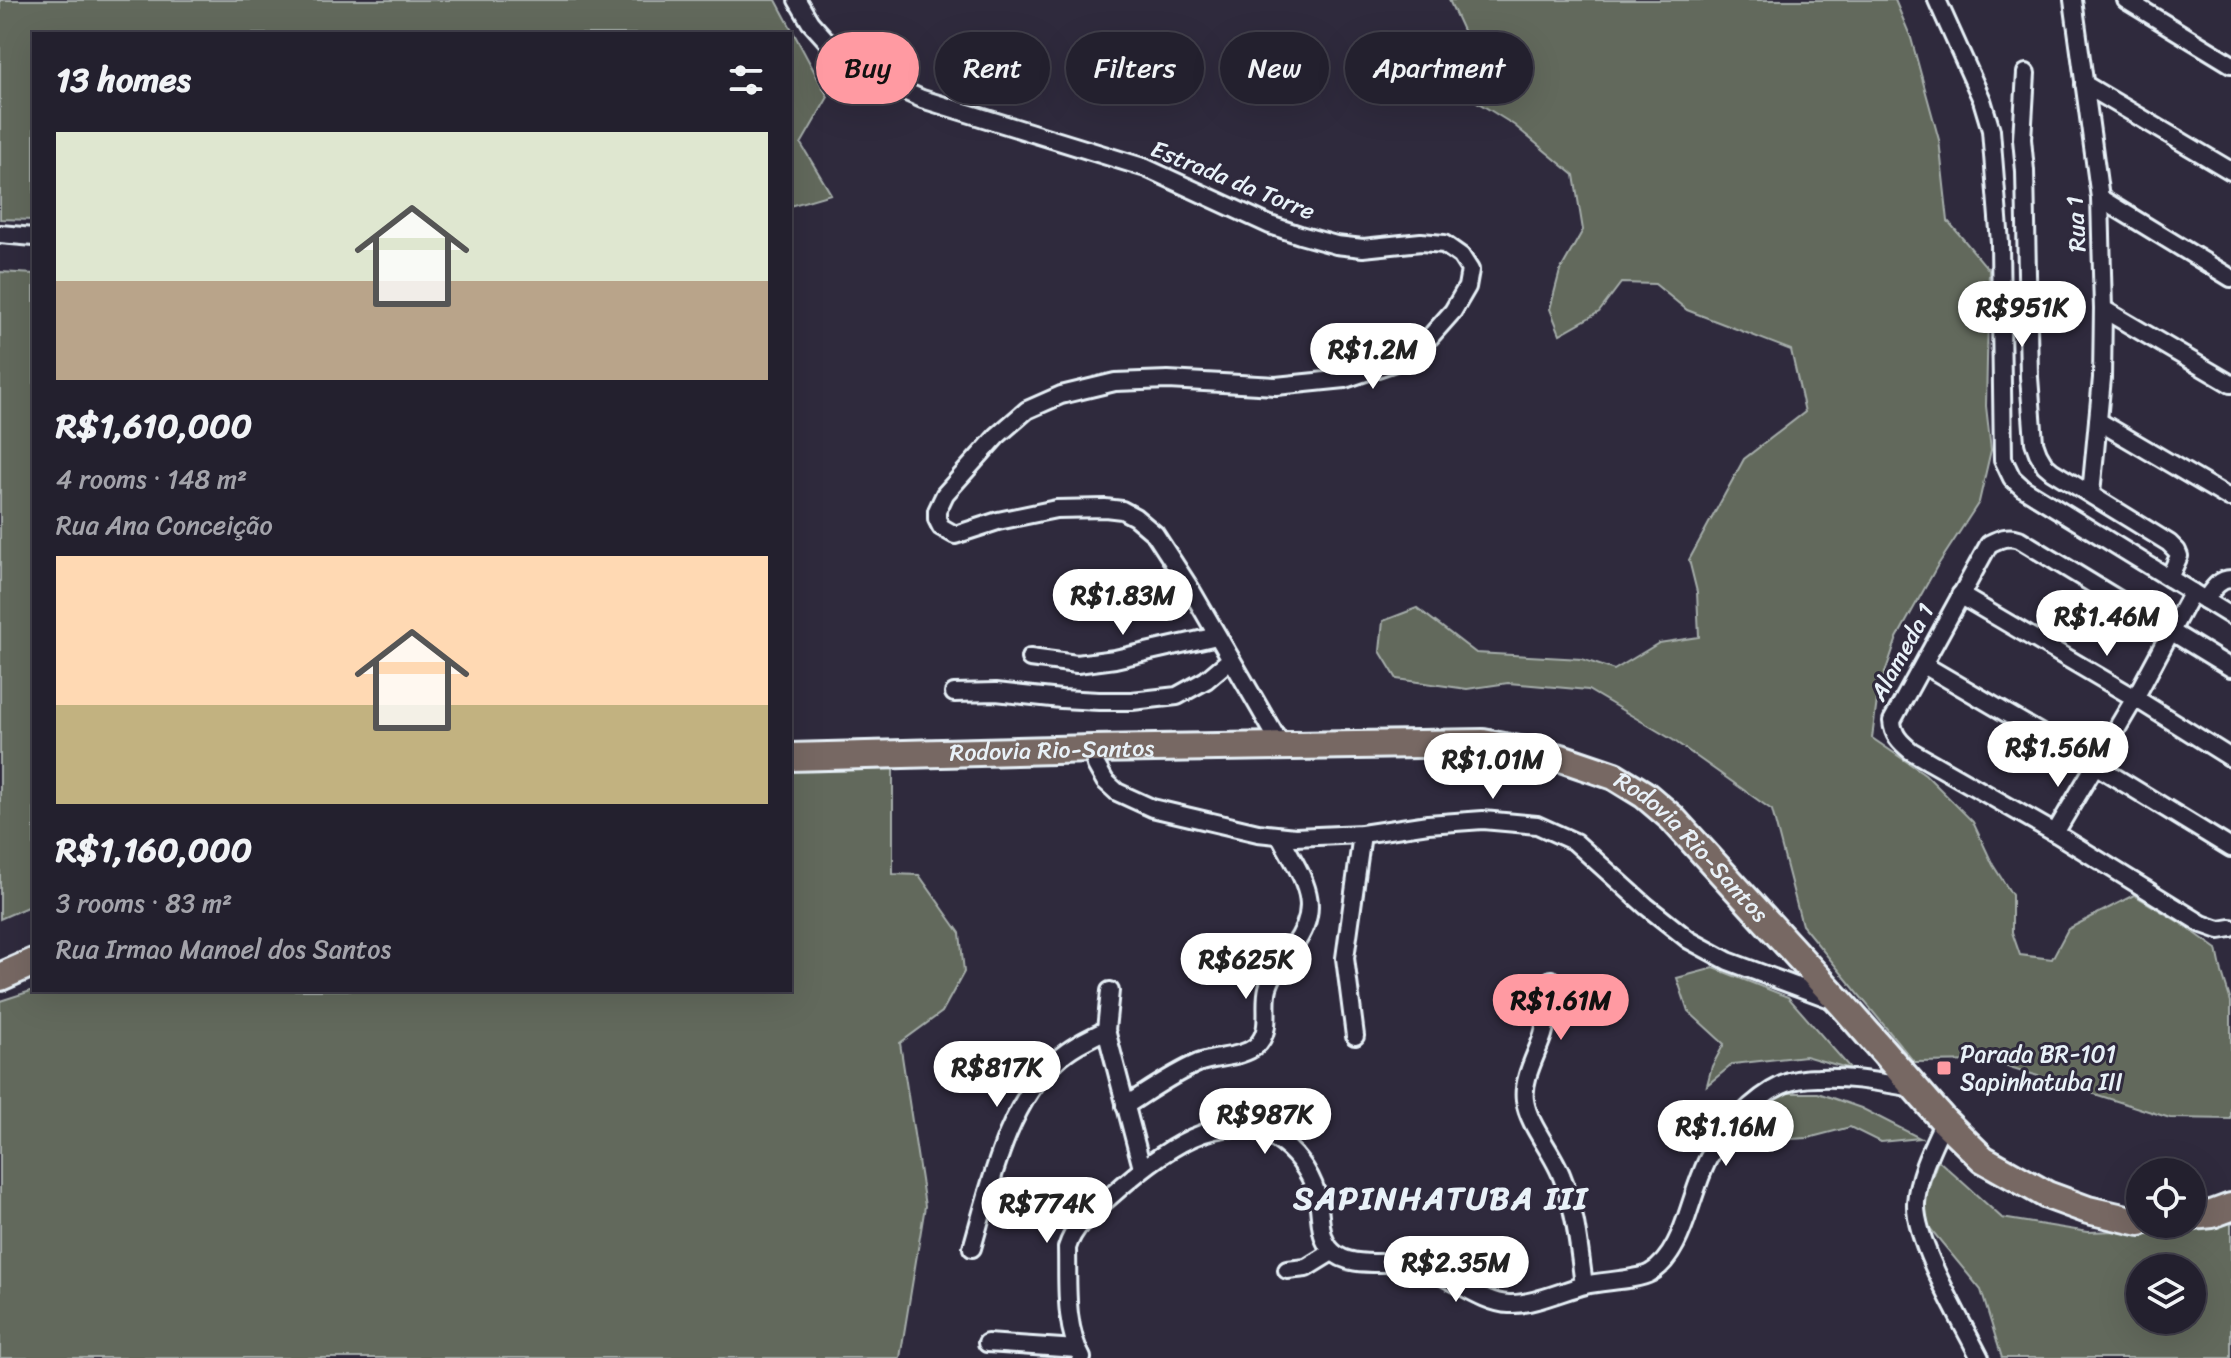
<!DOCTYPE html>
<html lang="en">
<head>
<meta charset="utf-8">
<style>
  body { margin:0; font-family:Sriracha,sans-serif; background:#2b2836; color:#f1f3f6; height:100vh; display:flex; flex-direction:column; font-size:30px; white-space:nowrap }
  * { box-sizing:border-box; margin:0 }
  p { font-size:26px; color:#a3a3aa }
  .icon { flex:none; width:44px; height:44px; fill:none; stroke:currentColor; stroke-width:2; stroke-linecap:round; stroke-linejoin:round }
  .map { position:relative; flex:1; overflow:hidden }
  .side { position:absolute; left:32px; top:32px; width:760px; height:960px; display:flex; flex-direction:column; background:#23202e; border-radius:0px; box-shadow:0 8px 32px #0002,0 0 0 2px #403e4a }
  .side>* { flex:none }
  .top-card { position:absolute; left:816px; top:32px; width:760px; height:72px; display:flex; gap:16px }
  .controls { position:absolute; left:2126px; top:1158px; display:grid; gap:16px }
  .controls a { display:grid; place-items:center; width:80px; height:80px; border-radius:50%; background:#23202e; box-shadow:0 8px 32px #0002,0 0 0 2px #403e4a; font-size:40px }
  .price { position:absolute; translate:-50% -68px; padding:0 18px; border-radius:28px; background:#fff; color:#222; font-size:26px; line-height:52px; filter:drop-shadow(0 2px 4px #0008) }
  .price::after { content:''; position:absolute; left:50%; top:48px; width:24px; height:18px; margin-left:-12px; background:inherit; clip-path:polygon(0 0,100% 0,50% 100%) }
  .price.on { background:#ff9aa2; color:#111 }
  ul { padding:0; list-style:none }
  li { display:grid; align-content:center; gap:16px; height:424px; padding:0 24px }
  li span { display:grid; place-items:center; height:248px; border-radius:0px; color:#555 }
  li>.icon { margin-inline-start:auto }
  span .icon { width:144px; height:144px; fill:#fffc; stroke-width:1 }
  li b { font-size:34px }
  h2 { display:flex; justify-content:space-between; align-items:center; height:96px; padding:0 24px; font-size:34px }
  .tag { padding:0 28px; border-radius:36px; background:#23202e; box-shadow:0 8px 32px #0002,0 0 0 2px #403e4a; font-size:28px; line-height:72px }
  .tag.on { background:#ff9aa2; color:#111 }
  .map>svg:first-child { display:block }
</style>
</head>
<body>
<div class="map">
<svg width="2231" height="1358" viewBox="0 0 2231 1358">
  <rect width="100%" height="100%" fill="#2f2a3d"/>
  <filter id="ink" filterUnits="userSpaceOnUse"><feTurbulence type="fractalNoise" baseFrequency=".0125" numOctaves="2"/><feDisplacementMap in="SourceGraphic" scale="16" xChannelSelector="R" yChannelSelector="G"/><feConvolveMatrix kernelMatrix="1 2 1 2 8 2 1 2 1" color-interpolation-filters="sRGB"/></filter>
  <g filter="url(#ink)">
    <!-- green -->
    <g fill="#62695c" stroke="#a5adaa" stroke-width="2" fill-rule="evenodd">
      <path d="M 0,0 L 776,0 L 828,97 L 801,144 L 831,194 L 790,206 L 790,34 L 34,34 L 34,220 L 0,219 Z"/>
      <path d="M 1449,0 L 1895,0 L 1911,38 L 1939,140 L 1948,221 L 1989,270 L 1986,406 L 1991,450 L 1979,502 L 1936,568 L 1897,638 L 1878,693 L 1872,738 L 1925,774 L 1973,822 L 1993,865 L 2012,895 L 2012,932 L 2020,955 L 2052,959 L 2068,929 L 2134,895 L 2182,924 L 2217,949 L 2222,973 L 2231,1002 L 2231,1119 L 2170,1118 L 1991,1061 L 1914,1062 L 1802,925 L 1772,810 L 1673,740 L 1588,690 L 1508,683 L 1467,689 L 1397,679 L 1380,651 L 1383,621 L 1417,608 L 1476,653 L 1582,659 L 1614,670 L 1659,643 L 1699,637 L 1697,592 L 1689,560 L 1744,459 L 1805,412 L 1791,350 L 1687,310 L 1655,284 L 1621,283 L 1599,312 L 1560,334 L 1550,309 L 1560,271 L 1583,230 L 1574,175 L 1514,125 L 1469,97 L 1477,61 Z"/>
      <path d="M 0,272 L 34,274 L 34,904 L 0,919 Z"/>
      <path d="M 893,767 L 893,874 L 919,875 L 960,933 L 964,972 L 942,1012 L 900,1043 L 925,1206 L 900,1358 L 0,1358 L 0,1001 L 34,990 L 790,990 L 790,769 Z"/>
      <path d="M 1714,968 L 1788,997 L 1851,1069 L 1805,1056 L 1733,1064 L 1707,1085 L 1712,1066 L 1724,1044 L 1688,1011 L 1677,978 Z"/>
      <path d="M 1767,1093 L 1818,1093 L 1861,1108 L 1920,1138 L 1880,1142 L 1850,1127 L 1808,1138 L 1756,1141 L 1708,1130 L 1724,1111 Z"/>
      <path d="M 1938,1160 L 2002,1218 L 2088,1232 L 2176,1229 L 2231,1219 L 2231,1358 L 2002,1358 L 1981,1290 L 1919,1215 ZM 2140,1268 L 2192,1268 L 2192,1320 L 2140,1320 Z"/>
    </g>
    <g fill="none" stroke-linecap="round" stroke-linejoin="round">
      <!-- minor casing -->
      <g stroke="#e8f1f8" stroke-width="22">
        <g id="minor">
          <path d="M 797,0 L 810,22 L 835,50 L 866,74 L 922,99 L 1146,168 L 1270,225 L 1300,235 L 1336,245 L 1363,248 L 1421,242 L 1444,244 L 1461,256 L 1470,270 L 1467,287 L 1453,311 L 1430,337 L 1395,362 L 1345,379 L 1276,386 L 1168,380 L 1115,382 L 1061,395 L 1027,410 L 997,436 L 945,494 L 937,511 L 937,519 L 941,527 L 955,535 L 998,521 L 1056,509 L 1105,508 L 1122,510 L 1135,517 L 1155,534 L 1190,588 L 1282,747"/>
          <path d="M 1937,0 L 1982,100 L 1991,130 L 2000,243 L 2003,459 L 2012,478 L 2023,488 L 2231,616"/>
          <path d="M 2073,0 L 2100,198 L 2103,309 L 2102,378 L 2091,494"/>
          <path d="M 2126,0 L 2231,64"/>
          <path d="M 2026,73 L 2022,139 L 2025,171 L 2029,377 L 2034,442 L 2038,453 L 2045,465 L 2052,471 L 2169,543 L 2177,551 L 2179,556 L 2169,578"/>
          <path d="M 2084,84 L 2231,171"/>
          <path d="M 2100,198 L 2231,278"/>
          <path d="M 0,234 L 34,237"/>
          <path d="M 2103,309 L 2231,384"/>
          <path d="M 2098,421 L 2229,498"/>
          <path d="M 1960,595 L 2135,698 L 2231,758"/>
          <path d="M 2205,600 C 2212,591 2218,579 2231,579"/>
          <path d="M 1030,658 L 1077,664 L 1115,659 L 1217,636"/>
          <path d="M 1924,665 L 2095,765 L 2231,848"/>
          <path d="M 2231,668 L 2019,539 C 2008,535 1999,539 1989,544 L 1892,721 C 1893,735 1900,742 1911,751 L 2055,833 L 2202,924 L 2219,930 L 2231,928"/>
          <path d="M 954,693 L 996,692 L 1061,699 L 1099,701 L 1132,701 L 1177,696 L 1206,680 L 1231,659"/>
          <path d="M 1092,749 L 1096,765 L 1105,781 L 1117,792 L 1152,808 L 1258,833 L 1295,837 L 1362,834 L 1428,824 L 1483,820 L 1537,825 L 1575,842 L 1646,906 L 1689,940 L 1728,961 L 1833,1000"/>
          <path d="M 2055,833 L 2135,698 L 2192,592"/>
          <path d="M 1551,980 C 1549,998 1548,1018 1543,1035 C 1537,1054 1522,1079 1525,1100 C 1528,1125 1553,1152 1562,1177 C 1576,1211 1579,1249 1584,1285"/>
          <path d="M 1110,991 L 1106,1030 L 1142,1168"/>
          <path d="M 1355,1036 L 1345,958 L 1362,834"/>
          <path d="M 1125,1106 C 1149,1091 1172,1074 1198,1063 C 1216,1056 1242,1058 1256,1046 C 1273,1031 1263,1007 1268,988 C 1272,973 1284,959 1293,947 C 1326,903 1301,877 1280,836"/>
          <path d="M 1944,1121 C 1932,1147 1918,1174 1916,1203 C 1914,1241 1962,1322 1980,1358"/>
          <path d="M 972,1248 C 990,1186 1007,1103 1058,1059 C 1072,1046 1090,1038 1106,1030"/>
          <path d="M 1287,1270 L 1306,1268 L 1332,1252"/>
          <path d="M 987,1343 L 1077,1349"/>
          <path d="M 1082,1358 C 1064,1326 1068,1283 1067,1248 C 1074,1224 1095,1210 1113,1194 C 1156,1156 1226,1098 1283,1144 C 1300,1157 1314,1179 1318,1200 C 1321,1216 1319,1239 1332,1251 C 1350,1270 1391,1259 1414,1265 C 1446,1272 1480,1303 1509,1304 C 1532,1305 1562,1291 1585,1285 C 1602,1281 1638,1280 1650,1273 C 1672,1261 1683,1229 1690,1207 C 1695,1192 1700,1176 1707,1161 C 1720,1133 1754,1098 1782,1085 C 1792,1080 1807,1078 1818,1078 C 1850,1076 1883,1083 1914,1088"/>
        </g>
      </g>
      <!-- trunk casing -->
      <g stroke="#e8f1f8" stroke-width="32">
        <g id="trunk">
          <path id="s1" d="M 790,757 L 1092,749 L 1483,743 L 1561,758 L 1614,776 L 1645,795 L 1672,818 L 1842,1004 L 1944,1121 L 1983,1159 L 2047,1195 L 2088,1210 L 2140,1222"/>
          <path d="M 0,977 L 34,962"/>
          <path d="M 2192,1216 L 2212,1214 L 2231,1207"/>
        </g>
      </g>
      <!-- minor -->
      <use href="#minor" stroke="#2f2a3d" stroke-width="16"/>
      <!-- trunk -->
      <use href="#trunk" stroke="#776864" stroke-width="26"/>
    </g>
  </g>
  <!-- markers -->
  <rect fill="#ff9aa2" stroke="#2f2a3d" stroke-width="3" x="1936" y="1060" width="16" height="16" rx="4"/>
  <g text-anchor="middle" stroke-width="6" stroke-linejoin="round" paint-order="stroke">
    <!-- street labels -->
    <g font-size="24" fill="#e8f1f8" stroke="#2f2a3d">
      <text transform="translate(1233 180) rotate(22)" y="8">Estrada da Torre</text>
      <text transform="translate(2076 224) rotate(-93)" y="8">Rua 1</text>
      <text transform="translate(1902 652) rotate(-61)" y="8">Alameda 1</text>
      <text dy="8" stroke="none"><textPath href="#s1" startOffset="262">Rodovia Rio-Santos</textPath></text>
      <text dy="8" stroke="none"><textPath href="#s1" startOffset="934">Rodovia Rio-Santos</textPath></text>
    </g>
    <!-- poi labels -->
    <g font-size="24" fill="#e8f1f8" stroke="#2f2a3d" text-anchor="start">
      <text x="1960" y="1062">Parada BR-101<tspan x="1960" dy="28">Sapinhatuba III</tspan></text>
    </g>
    <!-- district labels -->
    <g font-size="32" font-weight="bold" letter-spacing="2" fill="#e8f1f8" stroke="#2f2a3d">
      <text x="1441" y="1209">SAPINHATUBA III</text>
    </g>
  </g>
</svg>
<div class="controls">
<a><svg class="icon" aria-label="locate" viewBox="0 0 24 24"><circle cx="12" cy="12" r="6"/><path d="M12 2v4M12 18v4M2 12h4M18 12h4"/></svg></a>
<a><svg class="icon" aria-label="layers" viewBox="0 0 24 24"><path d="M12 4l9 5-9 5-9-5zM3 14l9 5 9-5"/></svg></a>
</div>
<b class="price" style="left:2022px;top:349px">R$951K</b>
<b class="price" style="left:1373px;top:391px">R$1.2M</b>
<b class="price" style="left:1123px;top:637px">R$1.83M</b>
<b class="price" style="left:2107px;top:658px">R$1.46M</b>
<b class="price" style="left:2058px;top:789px">R$1.56M</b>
<b class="price" style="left:1493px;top:801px">R$1.01M</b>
<b class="price" style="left:1246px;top:1001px">R$625K</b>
<b class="price on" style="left:1561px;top:1042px">R$1.61M</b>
<b class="price" style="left:997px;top:1109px">R$817K</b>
<b class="price" style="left:1265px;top:1156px">R$987K</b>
<b class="price" style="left:1726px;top:1168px">R$1.16M</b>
<b class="price" style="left:1047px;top:1245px">R$774K</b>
<b class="price" style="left:1456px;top:1304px">R$2.35M</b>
<div class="top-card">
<a class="tag on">Buy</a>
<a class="tag">Rent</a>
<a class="tag">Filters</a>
<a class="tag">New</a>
<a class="tag">Apartment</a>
</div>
<section class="side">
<h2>13 homes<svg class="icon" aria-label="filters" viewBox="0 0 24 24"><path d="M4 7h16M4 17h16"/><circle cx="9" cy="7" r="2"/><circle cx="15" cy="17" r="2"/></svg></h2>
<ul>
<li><span style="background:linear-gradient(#dfe7d0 60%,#b9a48a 0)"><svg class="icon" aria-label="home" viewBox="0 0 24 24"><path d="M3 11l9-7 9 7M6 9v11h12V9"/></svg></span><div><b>R$1,610,000</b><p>4 rooms · 148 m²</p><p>Rua Ana Conceição</p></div></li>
<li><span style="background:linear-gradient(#ffd9b3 60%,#c2b280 0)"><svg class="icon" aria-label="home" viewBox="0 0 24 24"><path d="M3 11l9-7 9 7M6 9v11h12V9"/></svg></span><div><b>R$1,160,000</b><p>3 rooms · 83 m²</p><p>Rua Irmao Manoel dos Santos</p></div></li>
</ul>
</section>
</div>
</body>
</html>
